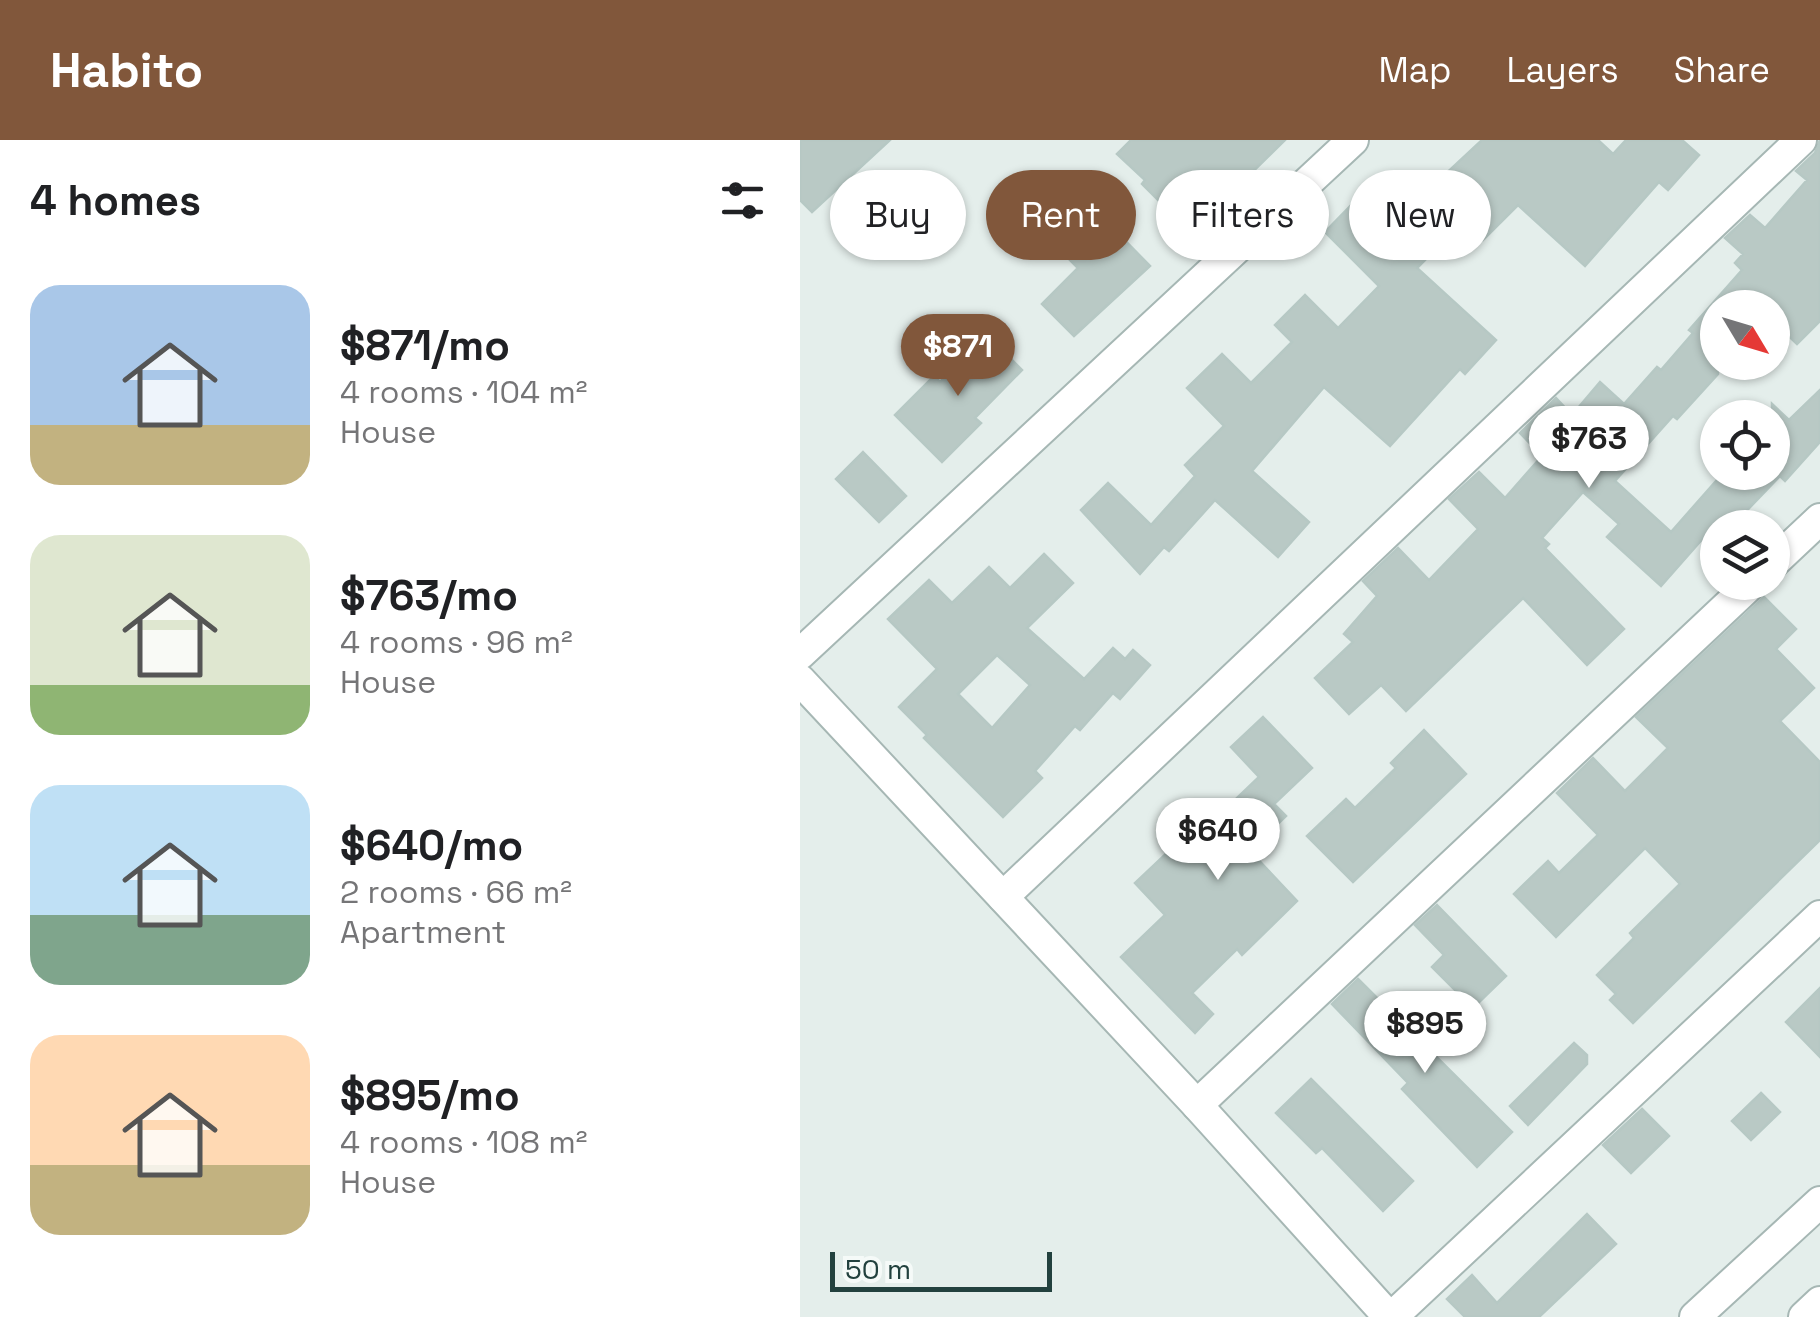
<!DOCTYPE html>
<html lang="en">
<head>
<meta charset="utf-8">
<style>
  body { margin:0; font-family:"Space Grotesk",sans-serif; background:#f6f6f6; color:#202124; height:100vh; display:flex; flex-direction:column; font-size:38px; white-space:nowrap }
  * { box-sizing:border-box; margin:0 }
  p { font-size:32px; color:#757577 }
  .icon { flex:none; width:55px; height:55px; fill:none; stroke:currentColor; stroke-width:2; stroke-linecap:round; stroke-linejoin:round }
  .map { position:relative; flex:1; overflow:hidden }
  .details { display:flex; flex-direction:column; background:#fff; width:800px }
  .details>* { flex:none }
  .banner { position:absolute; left:30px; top:30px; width:840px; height:90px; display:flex; gap:20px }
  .needle { width:65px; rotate:128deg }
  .controls { position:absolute; left:900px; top:150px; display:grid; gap:20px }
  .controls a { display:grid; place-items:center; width:90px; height:90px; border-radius:50%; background:#fff; box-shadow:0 2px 8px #0004; font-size:50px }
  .scale { position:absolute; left:30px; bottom:25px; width:222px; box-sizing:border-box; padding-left:10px; border:5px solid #22413e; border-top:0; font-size:28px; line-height:35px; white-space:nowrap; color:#22413e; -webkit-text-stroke:8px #f5faf8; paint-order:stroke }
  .price { position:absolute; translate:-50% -85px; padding:0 22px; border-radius:35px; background:#fff; color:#222; font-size:32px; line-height:65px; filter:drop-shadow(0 2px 5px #0008) }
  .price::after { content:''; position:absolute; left:50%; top:60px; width:30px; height:22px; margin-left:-15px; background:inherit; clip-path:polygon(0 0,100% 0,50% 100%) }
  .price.current { background:#81573b; color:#fff }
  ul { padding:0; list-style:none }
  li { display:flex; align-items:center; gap:30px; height:250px; padding:0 30px }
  li span { display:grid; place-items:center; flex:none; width:280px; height:200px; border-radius:30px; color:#555 }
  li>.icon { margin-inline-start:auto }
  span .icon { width:120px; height:120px; fill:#fffc; stroke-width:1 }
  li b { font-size:42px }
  h2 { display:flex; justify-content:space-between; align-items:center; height:120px; padding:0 30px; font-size:42px }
  .tag { padding:0 35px; border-radius:45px; background:#fff; box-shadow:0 2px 8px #0004; font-size:35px; line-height:90px }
  .tag.current { background:#81573b; color:#fff }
  header { display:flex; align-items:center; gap:60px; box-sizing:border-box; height:140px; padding:0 50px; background:#81573b; color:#fff }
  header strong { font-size:48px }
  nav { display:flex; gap:55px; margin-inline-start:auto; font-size:35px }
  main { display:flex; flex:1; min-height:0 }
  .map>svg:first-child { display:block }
</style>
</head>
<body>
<header>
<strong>Habito</strong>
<nav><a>Map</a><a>Layers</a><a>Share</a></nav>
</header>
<main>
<section class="details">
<h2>4 homes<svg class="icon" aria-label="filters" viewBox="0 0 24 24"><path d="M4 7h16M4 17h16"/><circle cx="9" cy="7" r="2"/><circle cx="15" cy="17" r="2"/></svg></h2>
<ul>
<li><span style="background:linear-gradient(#a9c7e8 70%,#c2b280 0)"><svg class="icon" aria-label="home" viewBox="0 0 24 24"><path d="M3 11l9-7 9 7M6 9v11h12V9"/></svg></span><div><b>$871/mo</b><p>4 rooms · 104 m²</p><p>House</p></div></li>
<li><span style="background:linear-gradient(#dfe7d0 75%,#8fb573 0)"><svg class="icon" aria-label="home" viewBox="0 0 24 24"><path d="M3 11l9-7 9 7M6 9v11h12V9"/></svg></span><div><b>$763/mo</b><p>4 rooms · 96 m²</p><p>House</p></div></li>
<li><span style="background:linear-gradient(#bfe0f5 65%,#7fa58c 0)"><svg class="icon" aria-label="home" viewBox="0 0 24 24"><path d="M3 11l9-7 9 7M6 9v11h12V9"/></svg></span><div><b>$640/mo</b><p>2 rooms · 66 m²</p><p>Apartment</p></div></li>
<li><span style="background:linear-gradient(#ffd9b3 65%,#c2b280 0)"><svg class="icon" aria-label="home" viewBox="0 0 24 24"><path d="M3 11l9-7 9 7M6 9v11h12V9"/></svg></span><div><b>$895/mo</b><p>4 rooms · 108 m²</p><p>House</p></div></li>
</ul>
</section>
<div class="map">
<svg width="1020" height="1177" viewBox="0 0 1020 1177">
  <rect width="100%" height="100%" fill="#e4eeeb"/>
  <!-- building -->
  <g fill="#b9c9c5" stroke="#b6c8c4" stroke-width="2.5" fill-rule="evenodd">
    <path d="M 0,0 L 90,0 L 12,72 L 0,60 Z"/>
    <path d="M 331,0 L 485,0 L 429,55 L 425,51 L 387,89 L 342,44 L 345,40 L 317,14 Z"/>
    <path d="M 682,0 L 798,0 L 813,14 L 826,0 L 882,0 L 899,15 L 868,50 L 859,42 L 785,126 L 718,65 L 683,100 L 664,81 L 617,128 L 696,200 L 665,234 L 660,229 L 590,306 L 524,247 L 452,331 L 509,382 L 478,417 L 415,360 L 369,411 L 364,407 L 340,434 L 281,370 L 308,343 L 351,385 L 395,336 L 385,325 L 424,286 L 387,248 L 422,214 L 451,243 L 492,202 L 475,185 L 505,155 L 538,188 L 579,146 L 525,92 L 559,57 L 607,106 L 656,58 L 638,41 Z"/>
    <path d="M 1020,0 L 1020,181 L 997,204 L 972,180 L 972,168 L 918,168 L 918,234 L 877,279 L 873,276 L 815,341 L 871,392 L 924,332 L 976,332 L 972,330 L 972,264 L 989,280 L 1020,250 L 1020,302 L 985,341 L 980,336 L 930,388 L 918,388 L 918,390 L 913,387 L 861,446 L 807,397 L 819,384 L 783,352 L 742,398 L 749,404 L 745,408 L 824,489 L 787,525 L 723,458 L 606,571 L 581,545 L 549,574 L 515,538 L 553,502 L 544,494 L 577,456 L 563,441 L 598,408 L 629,440 L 678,389 L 649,359 L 679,332 L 705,358 L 742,316 L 720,293 L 756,258 L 772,275 L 800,242 L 824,264 L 857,227 L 861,230 L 893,193 L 889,190 L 942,130 L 935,123 L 943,114 L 925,98 L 950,75 L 965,88 L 1007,40 L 996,31 L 1015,13 Z"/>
    <path d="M 293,68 L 350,126 L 274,196 L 242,164 L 278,128 L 255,105 Z"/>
    <path d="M 187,195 L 222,230 L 175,278 L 181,283 L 142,322 L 95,275 L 134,236 L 140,242 Z"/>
    <path d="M 63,312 L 106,356 L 79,382 L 36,339 Z"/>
    <path d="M 244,414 L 273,443 L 227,488 L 284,539 L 313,508 L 325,519 L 333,510 L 350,525 L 320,559 L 313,553 L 280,590 L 275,586 L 235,631 L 242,638 L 203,677 L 124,598 L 127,595 L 99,567 L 137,529 L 88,479 L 129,440 L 152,463 L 189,427 L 210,448 ZM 197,515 L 230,545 L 192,588 L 158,554 Z"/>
    <path d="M 964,457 L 996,489 L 976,509 L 1014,548 L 980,581 L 1020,622 L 1020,700 L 833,883 L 810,860 L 816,854 L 797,835 L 834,798 L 830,793 L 880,744 L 845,708 L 756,797 L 714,754 L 748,721 L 759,733 L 798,695 L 757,653 L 793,618 L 825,651 L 868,608 L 836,577 Z"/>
    <path d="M 463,577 L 512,628 L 474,664 L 486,676 L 450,711 L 497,761 L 442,815 L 437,809 L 392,853 L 413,874 L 395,893 L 321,817 L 365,775 L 335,743 L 406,676 L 412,682 L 459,637 L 431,607 Z"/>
    <path d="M 624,590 L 666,634 L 553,742 L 507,696 L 546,659 L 555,668 L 596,628 L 591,623 Z"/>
    <path d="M 637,765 L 706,836 L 673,868 L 632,827 L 644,815 L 615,785 Z"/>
    <path d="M 558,839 L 712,992 L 677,1027 L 602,949 L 608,943 L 532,864 Z"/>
    <path d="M 1020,848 L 1020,917 L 986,882 Z"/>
    <path d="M 774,903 L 787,915 L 787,924 L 728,985 L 710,966 Z"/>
    <path d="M 511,939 L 613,1041 L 583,1071 L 522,1008 L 516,1013 L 476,973 Z"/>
    <path d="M 961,953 L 980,972 L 951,1000 L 932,981 Z"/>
    <path d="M 842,969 L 869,996 L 831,1033 L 803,1005 Z"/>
    <path d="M 787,1074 L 816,1104 L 739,1177 L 665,1177 L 647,1159 L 672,1135 L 697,1163 Z"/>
  </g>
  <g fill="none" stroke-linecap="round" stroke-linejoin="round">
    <!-- minor casing -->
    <g stroke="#a6b7b4" stroke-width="34">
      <g id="minor">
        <path d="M 972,424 L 1020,379"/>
        <path d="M 0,514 L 553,0"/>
        <path d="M 0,540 L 397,965 L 589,1177"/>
        <path d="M 203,757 L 1001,0"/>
        <path d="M 397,965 L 953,442"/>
        <path d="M 592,1177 L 1020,776"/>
        <path d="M 895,1177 L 1020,1062"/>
        <path d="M 1004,1177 L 1020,1162"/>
      </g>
    </g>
    <!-- minor -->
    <use href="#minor" stroke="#fff" stroke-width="30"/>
  </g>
</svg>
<div class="controls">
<a><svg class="needle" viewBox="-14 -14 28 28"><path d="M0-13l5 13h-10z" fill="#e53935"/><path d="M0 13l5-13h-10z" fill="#757577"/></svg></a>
<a><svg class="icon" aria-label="locate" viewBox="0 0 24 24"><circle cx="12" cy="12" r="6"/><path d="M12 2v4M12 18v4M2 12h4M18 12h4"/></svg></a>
<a><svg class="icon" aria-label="layers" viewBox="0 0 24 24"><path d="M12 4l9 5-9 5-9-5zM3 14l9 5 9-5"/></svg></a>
</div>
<div class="scale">50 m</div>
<b class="price current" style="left:158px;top:259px">$871</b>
<b class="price" style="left:789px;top:351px">$763</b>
<b class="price" style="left:418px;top:743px">$640</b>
<b class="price" style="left:625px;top:936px">$895</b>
<div class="banner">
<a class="tag">Buy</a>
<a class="tag current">Rent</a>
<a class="tag">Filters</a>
<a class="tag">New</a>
</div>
</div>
</main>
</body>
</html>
